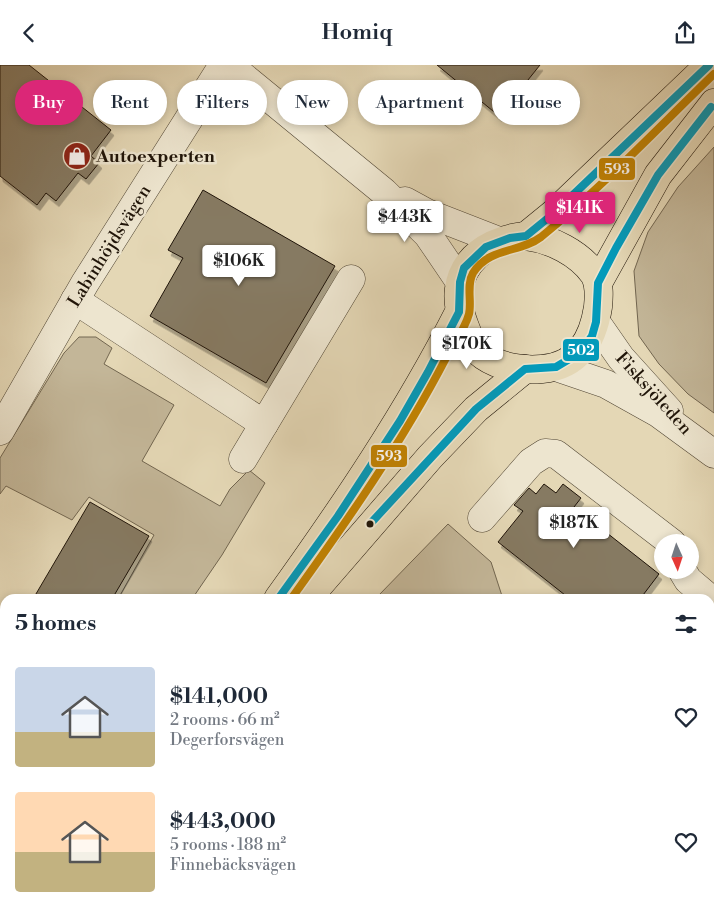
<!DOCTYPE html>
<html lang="en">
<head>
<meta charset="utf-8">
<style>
  body { margin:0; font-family:"Libre Bodoni",serif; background:#f2f2f3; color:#1f2937; height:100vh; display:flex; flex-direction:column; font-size:19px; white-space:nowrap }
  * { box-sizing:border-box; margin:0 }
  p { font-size:16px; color:#747a83 }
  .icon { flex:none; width:28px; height:28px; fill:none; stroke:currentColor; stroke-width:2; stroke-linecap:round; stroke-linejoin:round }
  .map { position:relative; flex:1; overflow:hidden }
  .sheet { position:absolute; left:0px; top:529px; width:715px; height:321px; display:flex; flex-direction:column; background:#fff; border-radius:15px 15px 0 0; box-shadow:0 2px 8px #0003 }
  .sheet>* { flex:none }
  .banner { position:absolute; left:15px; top:15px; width:685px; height:45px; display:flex; gap:10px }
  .needle { width:32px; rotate:177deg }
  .tools { position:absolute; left:654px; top:469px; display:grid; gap:10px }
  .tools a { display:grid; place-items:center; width:45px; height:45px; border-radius:50%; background:#fff; box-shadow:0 2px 8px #0003; font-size:25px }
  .price { position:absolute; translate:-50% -42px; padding:0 11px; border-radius:5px; background:#fff; color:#222; font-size:16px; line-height:32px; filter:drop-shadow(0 1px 2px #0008) }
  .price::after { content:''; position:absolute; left:50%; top:30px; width:15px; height:11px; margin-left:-8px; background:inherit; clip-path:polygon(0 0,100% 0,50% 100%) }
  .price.active { background:#db2777; color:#fff }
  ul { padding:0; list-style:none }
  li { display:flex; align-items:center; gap:15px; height:125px; padding:0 15px }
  li span { display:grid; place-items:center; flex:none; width:140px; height:100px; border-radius:5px; color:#555 }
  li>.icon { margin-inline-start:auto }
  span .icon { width:60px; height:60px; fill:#fffc; stroke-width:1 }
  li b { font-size:21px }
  h2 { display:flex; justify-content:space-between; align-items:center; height:60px; padding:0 15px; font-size:21px }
  .tag { padding:0 18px; border-radius:22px; background:#fff; box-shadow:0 2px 8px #0003; font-size:18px; line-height:45px }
  .tag.active { background:#db2777; color:#fff }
  header { display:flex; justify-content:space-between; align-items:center; height:65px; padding:0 15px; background:#fff; font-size:22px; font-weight:600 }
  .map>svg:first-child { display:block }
</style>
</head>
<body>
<header><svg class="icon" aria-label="back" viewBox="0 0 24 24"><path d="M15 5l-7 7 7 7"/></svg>Homiq<svg class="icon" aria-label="share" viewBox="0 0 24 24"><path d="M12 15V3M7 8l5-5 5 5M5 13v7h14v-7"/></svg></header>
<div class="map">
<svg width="714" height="849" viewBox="0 0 714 849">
  <defs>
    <filter id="shadow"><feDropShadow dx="3" dy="5.5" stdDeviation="0" flood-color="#0004"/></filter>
  </defs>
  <rect width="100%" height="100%" fill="#e4d7b5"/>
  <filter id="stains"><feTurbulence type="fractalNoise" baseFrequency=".004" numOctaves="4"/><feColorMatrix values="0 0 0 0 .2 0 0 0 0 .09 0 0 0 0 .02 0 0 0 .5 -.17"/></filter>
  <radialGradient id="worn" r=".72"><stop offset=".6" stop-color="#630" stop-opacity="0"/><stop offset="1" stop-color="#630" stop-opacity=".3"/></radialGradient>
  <!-- green -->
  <g fill="#c3b698" stroke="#726650">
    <path d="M 714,82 L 714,348 L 688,329 L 659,299 L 639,271 L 634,206 L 648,167 L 678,122 Z"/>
    <path d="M 79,272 L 96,272 L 112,283 L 104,299 L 174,340 L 142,396 L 220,441 L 230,424 L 249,405 L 265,418 L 222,490 L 192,534 L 118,534 L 154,470 L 89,432 L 72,455 L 6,421 L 0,429 L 0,393 L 64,288 Z"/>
    <path d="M 448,459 L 491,497 L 503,534 L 381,534 L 379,530 Z"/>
    <path d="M 0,703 L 5,706 L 5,731 L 0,730 Z"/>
  </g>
  <!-- building -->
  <g fill="#867a62" stroke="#201509" filter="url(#shadow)">
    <path d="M 0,0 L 29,0 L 111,65 L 91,91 L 99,98 L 86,114 L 78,108 L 56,136 L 46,128 L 37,140 L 0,111 Z"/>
    <path d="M 437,0 L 540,0 L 499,51 Z"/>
    <path d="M 203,125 L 335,201 L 266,318 L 150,251 L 183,193 L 168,185 Z"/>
    <path d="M 544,419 L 556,428 L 563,419 L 581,433 L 574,442 L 659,509 L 640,534 L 570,534 L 498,477 L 523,446 L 514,440 L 529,423 L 536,429 Z"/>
    <path d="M 90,437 L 149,471 L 112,534 L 33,534 Z"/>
  </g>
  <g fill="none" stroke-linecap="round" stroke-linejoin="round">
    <!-- minor casing -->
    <g stroke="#514634" stroke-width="29">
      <g id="minor">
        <path d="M 229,0 L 384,127 L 428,170 L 460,217"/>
        <path d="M 405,136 L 427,148 L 499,176"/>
        <path d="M 75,235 L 264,359 L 351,214"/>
        <path d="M 596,257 L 621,293 L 669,346"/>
        <path d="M 556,302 L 606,319 L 658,348 L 714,389"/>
        <path d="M 0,366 L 85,218 L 223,0"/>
        <path d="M 243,394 L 264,359"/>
        <path d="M 482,453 L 531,397 L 545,388 L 556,389 L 672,478"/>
        <path d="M 682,505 L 688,515 L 714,537"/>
        <path d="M 710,562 L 714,557"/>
        <path d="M 710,692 L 714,692"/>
        <path d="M 218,849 L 219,845"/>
        <path d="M 631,849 L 631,845"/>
      </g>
    </g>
    <!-- major casing -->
    <g stroke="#201509" stroke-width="29">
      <g id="major">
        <path d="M 526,171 C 551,174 579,188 594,209 C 600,219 599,232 598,242 C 593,275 578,301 542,304 C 523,306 500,302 484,291 C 473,283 468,271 464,259 C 445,210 477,175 526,171 Z"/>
        <path d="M 526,171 L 553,149 L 709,0"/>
        <path d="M 598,218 L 658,110 L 714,38"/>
        <path d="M 278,534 C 344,442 407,349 459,247"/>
        <path d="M 307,534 L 430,392 L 476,344 L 525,304"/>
        <path d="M 41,849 L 44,845"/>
      </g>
    </g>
    <!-- minor -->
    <use href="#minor" stroke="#ede5cf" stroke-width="28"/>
    <!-- major -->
    <use href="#major" stroke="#e4d7b5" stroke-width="28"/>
    <!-- bus-1 casing -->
    <g stroke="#ede5cf" stroke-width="11">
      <g id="bus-1">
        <path d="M 370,459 L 476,344 L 525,304 L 556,302 L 576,290 L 584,282 L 592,271 L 596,257 L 598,218 L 616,183 L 658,110 L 711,42"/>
        <path d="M 278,534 L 338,451 L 400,356 L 428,307 L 459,247 L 460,217 L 464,203 L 486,182 L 510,173 L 526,171 L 553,149 L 709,0"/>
      </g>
    </g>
    <!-- bus-2 casing -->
    <g stroke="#ede5cf" stroke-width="11">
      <path id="bus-2" d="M 291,534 C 347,456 402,378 446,293 C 453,280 465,264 469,249 C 472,237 466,220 473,208 C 489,182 520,188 541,172 C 602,122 657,64 714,9"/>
    </g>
    <!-- bus-1 -->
    <use href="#bus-1" stroke="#039aba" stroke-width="8"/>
    <!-- bus-2 -->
    <use href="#bus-2" stroke="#c18202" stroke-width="8"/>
  </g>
  <!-- icons -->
  <defs>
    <g id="shop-disc" transform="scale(1.4375)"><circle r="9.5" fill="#8f2418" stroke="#ede5cf"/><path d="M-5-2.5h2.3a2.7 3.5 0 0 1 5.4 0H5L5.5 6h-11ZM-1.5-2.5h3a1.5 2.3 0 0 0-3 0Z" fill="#fff"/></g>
  </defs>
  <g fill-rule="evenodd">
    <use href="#shop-disc" x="77" y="91"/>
  </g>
  <!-- markers -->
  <circle fill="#201509" stroke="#ede5cf" stroke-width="2" cx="370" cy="459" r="4.5"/>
  <g text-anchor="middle" stroke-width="5" stroke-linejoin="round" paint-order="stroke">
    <!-- poi labels -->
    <g font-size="18" font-weight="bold" fill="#201509" stroke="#ede5cf" text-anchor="start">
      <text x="96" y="97">Autoexperten</text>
    </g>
    <!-- street labels -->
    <g font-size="18" fill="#201509" stroke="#ede5cf">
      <text transform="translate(109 181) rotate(-58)" y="6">Labinhöjdsvägen</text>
      <text transform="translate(654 328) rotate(48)" y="6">Fisksjöleden</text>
    </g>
  </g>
  <g stroke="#ede5cf" stroke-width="2">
    <rect x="598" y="92" width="38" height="24" rx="5" fill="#c18202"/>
    <rect x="562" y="273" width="38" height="24" rx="5" fill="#039aba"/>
    <rect x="370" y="379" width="38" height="24" rx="5" fill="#c18202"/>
  </g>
  <g font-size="14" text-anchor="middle" font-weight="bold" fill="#fff">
    <text x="617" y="109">593</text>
    <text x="581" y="290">502</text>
    <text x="389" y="396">593</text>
  </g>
  <rect width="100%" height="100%" filter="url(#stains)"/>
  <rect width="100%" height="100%" fill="url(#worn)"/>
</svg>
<div class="tools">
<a><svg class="needle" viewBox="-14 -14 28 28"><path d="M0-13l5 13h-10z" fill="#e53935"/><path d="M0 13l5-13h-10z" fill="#747a83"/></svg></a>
</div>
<b class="price active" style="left:580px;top:169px">$141K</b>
<b class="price" style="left:405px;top:178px">$443K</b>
<b class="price" style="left:239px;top:222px">$106K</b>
<b class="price" style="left:467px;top:305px">$170K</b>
<b class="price" style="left:574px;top:484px">$187K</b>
<div class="banner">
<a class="tag active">Buy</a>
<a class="tag">Rent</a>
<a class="tag">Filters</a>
<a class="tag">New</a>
<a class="tag">Apartment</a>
<a class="tag">House</a>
</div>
<section class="sheet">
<h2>5 homes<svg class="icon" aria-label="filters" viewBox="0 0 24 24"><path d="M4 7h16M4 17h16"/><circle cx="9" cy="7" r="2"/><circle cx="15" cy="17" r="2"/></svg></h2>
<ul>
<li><span style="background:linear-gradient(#c9d6e8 65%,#c2b280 0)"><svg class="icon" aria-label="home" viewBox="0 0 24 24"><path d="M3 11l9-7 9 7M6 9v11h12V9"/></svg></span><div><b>$141,000</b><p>2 rooms · 66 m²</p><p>Degerforsvägen</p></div><svg class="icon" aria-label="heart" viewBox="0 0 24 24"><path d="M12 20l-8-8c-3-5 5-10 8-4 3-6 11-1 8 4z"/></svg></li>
<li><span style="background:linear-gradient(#ffd9b3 60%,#c2b280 0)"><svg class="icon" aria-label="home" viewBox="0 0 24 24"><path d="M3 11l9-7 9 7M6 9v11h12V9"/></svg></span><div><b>$443,000</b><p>5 rooms · 188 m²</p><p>Finnebäcksvägen</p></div><svg class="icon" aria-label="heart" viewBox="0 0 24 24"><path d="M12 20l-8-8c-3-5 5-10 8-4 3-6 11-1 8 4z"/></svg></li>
</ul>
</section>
</div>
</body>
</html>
